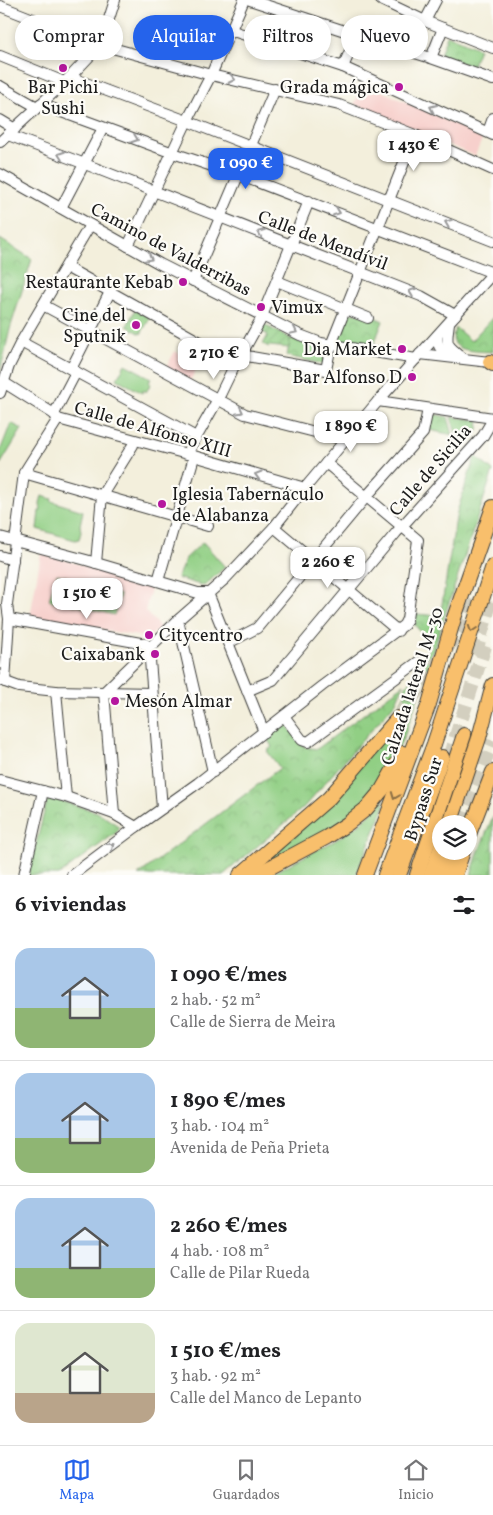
<!DOCTYPE html>
<html lang="es">
<head>
<meta charset="utf-8">
<style>
  body { margin:0; font-family:Vollkorn,serif; background:#f2f2f2; color:#202124; height:100vh; display:flex; flex-direction:column; font-size:19px; white-space:nowrap }
  * { box-sizing:border-box; margin:0 }
  p { font-size:16px; color:#757577 }
  .icon { flex:none; width:28px; height:28px; fill:none; stroke:currentColor; stroke-width:2; stroke-linecap:round; stroke-linejoin:round }
  .map { position:relative; height:875px; overflow:hidden }
  .details { display:flex; flex-direction:column; background:#fff; flex:1 }
  .details>* { flex:none }
  .top-card { position:absolute; left:15px; top:15px; width:464px; height:45px; display:flex; gap:10px }
  .controls { position:absolute; left:432px; top:815px; display:grid; gap:10px }
  .controls a { display:grid; place-items:center; width:45px; height:45px; border-radius:50%; background:#fff; box-shadow:0 2px 8px #0003; font-size:25px }
  .price { position:absolute; translate:-50% -42px; padding:0 11px; border-radius:10px; background:#fff; color:#222; font-size:16px; line-height:32px; filter:drop-shadow(0 1px 2px #0008) }
  .price::after { content:''; position:absolute; left:50%; top:30px; width:15px; height:11px; margin-left:-8px; background:inherit; clip-path:polygon(0 0,100% 0,50% 100%) }
  .price.active { background:#2563eb; color:#fff }
  ul { padding:0; list-style:none }
  li { display:flex; align-items:center; gap:15px; height:125px; padding:0 15px }
  li+li { border-top:1px solid #e0e0e0 }
  li span { display:grid; place-items:center; flex:none; width:140px; height:100px; border-radius:15px; color:#555 }
  li>.icon { margin-inline-start:auto }
  span .icon { width:60px; height:60px; fill:#fffc; stroke-width:1 }
  li b { font-size:21px }
  h2 { display:flex; justify-content:space-between; align-items:center; height:60px; padding:0 15px; font-size:21px }
  .chip { padding:0 18px; border-radius:22px; background:#fff; box-shadow:0 2px 8px #0003; font-size:18px; line-height:45px }
  .chip.active { background:#2563eb; color:#fff }
  .menu { display:flex; justify-content:space-around; align-items:center; height:70px; border-top:1px solid #e0e0e0; background:#fff; font-size:14px; color:#757577 }
  .menu a { display:grid; justify-items:center; gap:2px }
  .menu .active { color:#2563eb }
  .map>svg:first-child { display:block }
</style>
</head>
<body>
<div class="map">
<svg width="493" height="875" viewBox="0 0 493 875">
  <defs>
    <pattern id="park-crowns" width="20" height="18" patternUnits="userSpaceOnUse" patternTransform="scale(1.25)"><rect width="20" height="18" fill="#91cf84"/><path d="M2 6a3 3 0 1 1 6 0M12 15a3 3 0 1 1 6 0" fill="none" stroke="#7cb171"/></pattern>
    <pattern id="garden-furrows" width="10" height="10" patternUnits="userSpaceOnUse" patternTransform="scale(1.25)"><rect width="10" height="10" fill="#91cf84"/><path d="M-1 1l2-2M0 10L10 0M9 11l2-2" fill="none" stroke="#7cb171"/></pattern>
  </defs>
  <rect width="100%" height="100%" fill="#fdfcf7"/>
  <filter id="ink" filterUnits="userSpaceOnUse"><feTurbulence type="fractalNoise" baseFrequency=".02" numOctaves="2"/><feDisplacementMap in="SourceGraphic" scale="10" xChannelSelector="R" yChannelSelector="G"/><feConvolveMatrix kernelMatrix="1 2 1 2 8 2 1 2 1" color-interpolation-filters="sRGB"/></filter>
  <filter id="wash" filterUnits="userSpaceOnUse"><feTurbulence type="fractalNoise" baseFrequency=".0096" numOctaves="4" result="noise"/><feDisplacementMap in="SourceGraphic" scale="20" xChannelSelector="R" yChannelSelector="G"/><feGaussianBlur stdDeviation="1.12" result="paint"/><feColorMatrix in="noise" values="0 0 0 0 0 0 0 0 0 0 0 0 0 0 0 0 0 1.4 0 .05"/><feComposite in="paint" operator="in"/></filter>
  <g filter="url(#wash)">
    <rect width="100%" height="100%" fill="#f3efdc"/>
    <!-- built -->
    <g fill="#f7d0cc">
      <path d="M 364,83 L 483,137 L 475,156 L 354,104 Z"/>
      <path d="M 175,351 L 199,364 L 190,381 L 166,368 Z"/>
      <path d="M 41,553 L 152,585 L 145,611 L 160,627 L 149,638 L 30,617 Z"/>
    </g>
    <!-- grass -->
    <g fill="#91cf84" stroke="#567650">
      <path d="M 125,364 L 151,378 L 149,382 L 151,384 L 146,392 L 144,390 L 142,393 L 117,379 Z"/>
      <path d="M 11,423 L 22,429 L 0,465 L 0,451 Z"/>
      <path d="M 42,496 L 52,499 L 51,501 L 83,511 L 80,525 L 81,532 L 79,539 L 75,540 L 37,529 L 39,511 L 41,511 L 40,503 Z"/>
      <path d="M 57,574 L 73,578 L 65,604 L 49,600 Z"/>
      <path d="M 76,583 L 120,595 L 114,615 L 70,604 Z"/>
      <path d="M 405,694 L 418,697 L 405,734 L 386,774 L 362,805 L 336,827 L 252,871 L 321,811 L 395,714 Z"/>
      <path d="M 384,799 L 384,808 L 356,875 L 269,875 L 336,840 L 362,822 Z"/>
    </g>
    <!-- park -->
    <g fill="url(#park-crowns)" stroke="#567650">
      <path d="M 447,35 L 479,49 L 472,67 L 440,55 Z"/>
      <path d="M 0,239 L 32,259 L 10,329 L 0,373 Z"/>
      <path d="M 135,310 L 150,318 L 141,334 L 127,326 Z"/>
      <path d="M 347,313 L 370,315 L 383,321 L 373,346 L 336,340 Z"/>
      <path d="M 493,317 L 493,352 C 477,351 443,353 456,328 L 471,341 Z"/>
      <path d="M 290,338 L 325,351 L 323,364 L 287,356 Z"/>
      <path d="M 432,414 L 448,417 L 453,435 L 429,430 Z"/>
      <path d="M 451,417 L 479,420 L 478,430 L 472,441 L 457,436 Z"/>
      <path d="M 475,456 L 493,471 L 418,696 L 404,692 L 406,686 L 422,670 C 417,660 425,653 432,646 L 415,625 L 416,614 L 440,616 L 457,512 Z"/>
      <path d="M 203,542 L 225,567 L 204,586 L 177,578 L 186,558 Z"/>
      <path d="M 404,684 L 396,702 L 303,808 L 223,875 L 138,875 L 280,768 L 267,751 L 272,747 L 266,737 L 285,723 L 305,747 L 317,749 Z"/>
      <path d="M 48,797 L 97,812 L 117,825 L 119,828 L 117,832 L 59,875 L 28,875 Z"/>
      <path d="M 493,816 L 493,875 L 471,875 L 478,853 Z"/>
    </g>
    <!-- garden -->
    <path fill="url(#garden-furrows)" stroke="#567650" d="M 264,325 L 290,338 L 289,348 L 270,346 L 269,347 L 263,344 L 268,335 L 261,331 Z"/>
  </g>
  <g filter="url(#ink)">
    <g fill="none" stroke-linecap="round" stroke-linejoin="round">
      <!-- highway-tunnel -->
      <g stroke="#d3cfbf" stroke-width="14" stroke-dasharray="14 7" stroke-linecap="butt">
        <path d="M 475,655 L 493,594"/>
        <path d="M 398,718 L 464,624 L 479,598"/>
        <path d="M 436,798 L 485,646"/>
        <path d="M 459,824 L 493,741"/>
        <path d="M 409,875 L 422,840"/>
      </g>
      <!-- minor casing -->
      <g stroke="#3c3c39" stroke-width="12">
        <g id="minor">
          <path d="M 250,0 L 357,35 L 431,58 L 493,80"/>
          <path d="M 381,0 L 425,21 L 493,48"/>
          <path d="M 0,6 L 94,43 L 211,75 L 339,105 L 415,135 L 493,170"/>
          <path d="M 425,21 L 436,0"/>
          <path d="M 230,30 L 343,67 L 493,135"/>
          <path d="M 0,56 L 64,82"/>
          <path d="M 431,58 L 443,28"/>
          <path d="M 343,67 L 357,35"/>
          <path d="M 70,77 L 187,121 L 493,241"/>
          <path d="M 0,86 L 37,107"/>
          <path d="M 40,104 L 173,153 L 239,175 L 493,273"/>
          <path d="M 0,120 L 15,129"/>
          <path d="M 488,132 L 493,118"/>
          <path d="M 8,135 L 85,164 L 421,296 L 455,315"/>
          <path d="M 0,142 L 70,77 L 101,44 L 115,0"/>
          <path d="M 0,174 L 160,264 L 300,335 L 321,343 L 416,359"/>
          <path d="M 61,208 L 103,128"/>
          <path d="M 128,246 L 187,121 L 211,75 L 244,0"/>
          <path d="M 66,267 L 236,362"/>
          <path d="M 193,281 L 275,89"/>
          <path d="M 277,281 L 368,318"/>
          <path d="M 43,305 L 245,414 L 346,440"/>
          <path d="M 449,323 C 446,345 445,344 463,358"/>
          <path d="M 437,336 C 437,348 442,351 453,356"/>
          <path d="M 21,342 L 196,437"/>
          <path d="M 420,354 L 481,361 L 490,362 L 493,365"/>
          <path d="M 241,355 L 326,370 L 331,345 L 415,135"/>
          <path d="M 71,369 L 110,292"/>
          <path d="M 3,382 L 54,414 L 58,419 L 187,454 L 305,488"/>
          <path d="M 0,393 L 9,366 L 21,342 L 90,225"/>
          <path d="M 378,401 L 493,418"/>
          <path d="M 54,414 L 76,372"/>
          <path d="M 187,454 L 218,399 L 236,362 L 241,355 L 260,321 L 309,201"/>
          <path d="M 24,473 L 208,526"/>
          <path d="M 274,527 L 398,631"/>
          <path d="M 0,537 L 86,560 L 198,593 L 208,593"/>
          <path d="M 0,556 L 13,560"/>
          <path d="M 96,563 L 102,495 L 133,445 L 134,440"/>
          <path d="M 158,581 L 194,457"/>
          <path d="M 208,593 L 264,732"/>
          <path d="M 9,619 L 146,644 L 149,648 L 162,808"/>
          <path d="M 178,620 L 213,772"/>
          <path d="M 228,643 L 257,628 L 366,497 L 423,433 L 428,409"/>
          <path d="M 0,680 L 19,687 L 56,691 L 152,693"/>
          <path d="M 5,682 L 9,619 L 7,604 L 24,473 L 58,419"/>
          <path d="M 56,691 L 66,797"/>
          <path d="M 247,691 L 273,680 L 396,533 L 483,436 L 493,419"/>
          <path d="M 104,692 L 178,620 L 225,579 L 274,527 L 305,488 L 378,401 L 493,273"/>
          <path d="M 104,692 L 114,814"/>
          <path d="M 284,716 L 302,740 L 308,742 L 418,662"/>
          <path d="M 0,780 L 66,797 L 114,814 L 136,827"/>
          <path d="M 24,875 L 43,791"/>
          <path d="M 72,875 L 136,827 L 198,783 L 322,686 L 404,625 L 407,619 L 418,540 L 326,463"/>
        </g>
      </g>
      <!-- highway casing -->
      <g stroke="#3c3c39" stroke-width="16">
        <g id="highway">
          <path d="M 490,362 L 493,364"/>
          <path d="M 450,824 L 479,738 L 493,685"/>
          <path d="M 469,834 L 493,772"/>
          <path d="M 240,875 L 329,798 L 398,718"/>
          <path d="M 256,875 L 327,837 L 347,824 L 366,809 L 382,790 L 403,753"/>
          <path d="M 365,875 L 429,704 L 454,618 L 493,507"/>
          <path d="M 385,875 L 434,744 L 493,566"/>
          <path d="M 399,875 L 442,757"/>
          <path d="M 417,875 L 464,735"/>
          <path d="M 431,875 L 441,847"/>
          <path d="M 442,875 L 449,851"/>
          <path d="M 455,875 L 463,851"/>
        </g>
      </g>
      <!-- minor -->
      <use href="#minor" stroke="#fff" stroke-width="10"/>
      <!-- highway -->
      <use href="#highway" stroke="#f8bf6c" stroke-width="14"/>
    </g>
    <!-- one-way arrows -->
    <defs><path id="oneway-chevron" d="M-2-3.5L2.5 0L-2 3.5" fill="none" stroke-width="1.6" stroke-linecap="round" stroke-linejoin="round" transform="scale(1.25)"/></defs>
    <g stroke="#999">
      <use href="#oneway-chevron" transform="translate(232 79) rotate(12)"/>
      <use href="#oneway-chevron" transform="translate(433 108) rotate(-156)"/>
      <use href="#oneway-chevron" transform="translate(135 139) rotate(20)"/>
      <use href="#oneway-chevron" transform="translate(61 155) rotate(-160)"/>
      <use href="#oneway-chevron" transform="translate(337 212) rotate(21)"/>
      <use href="#oneway-chevron" transform="translate(448 223) rotate(-158)"/>
      <use href="#oneway-chevron" transform="translate(261 233) rotate(-158)"/>
      <use href="#oneway-chevron" transform="translate(149 258) rotate(29)"/>
      <use href="#oneway-chevron" transform="translate(412 292) rotate(-159)"/>
      <use href="#oneway-chevron" transform="translate(294 331) rotate(26)"/>
      <use href="#oneway-chevron" transform="translate(240 411) rotate(27)"/>
      <use href="#oneway-chevron" transform="translate(258 475) rotate(-164)"/>
      <use href="#oneway-chevron" transform="translate(111 846) rotate(-37)"/>
    </g>
    <g stroke="#8a6e44">
      <use href="#oneway-chevron" transform="translate(472 629) rotate(108)"/>
      <use href="#oneway-chevron" transform="translate(395 796) rotate(111)"/>
    </g>
  </g>
  <!-- markers -->
  <g fill="#b5179e" stroke="#fdfcf7" stroke-width="2">
    <circle cx="63" cy="68" r="5"/>
    <circle cx="399" cy="87" r="5"/>
    <circle cx="183" cy="282" r="5"/>
    <circle cx="261" cy="307" r="5"/>
    <circle cx="136" cy="325" r="5"/>
    <circle cx="402" cy="349" r="5"/>
    <circle cx="412" cy="377" r="5"/>
    <circle cx="162" cy="504" r="5"/>
    <circle cx="149" cy="635" r="5"/>
    <circle cx="155" cy="654" r="5"/>
    <circle cx="115" cy="701" r="5"/>
  </g>
  <g text-anchor="middle" stroke-width="4.5" stroke-linejoin="round" paint-order="stroke">
    <!-- poi labels -->
    <g font-size="18" fill="#1c1c1c" stroke="#fdfcf7" text-anchor="end">
      <text x="63" y="93" text-anchor="middle">Bar Pichi<tspan x="63" dy="21">Sushi</tspan></text>
      <text x="389" y="93">Grada mágica</text>
      <text x="173" y="288">Restaurante Kebab</text>
      <text x="271" y="313" text-anchor="start">Vimux</text>
      <text x="126" y="321">Cine del<tspan x="126" dy="21">Sputnik</tspan></text>
      <text x="392" y="355">Dia Market</text>
      <text x="402" y="383">Bar Alfonso D</text>
      <text x="172" y="500" text-anchor="start">Iglesia Tabernáculo<tspan x="172" dy="21">de Alabanza</tspan></text>
      <text x="159" y="641" text-anchor="start">Citycentro</text>
      <text x="145" y="660">Caixabank</text>
      <text x="125" y="707" text-anchor="start">Mesón Almar</text>
    </g>
    <!-- street labels -->
    <g font-size="18" fill="#1c1c1c" stroke="#fdfcf7">
      <text transform="translate(323 240) rotate(21)" y="6">Calle de Mendívil</text>
      <text transform="translate(171 249) rotate(28)" y="6">Camino de Valderribas</text>
      <text transform="translate(153 429) rotate(16)" y="6">Calle de Alfonso XIII</text>
      <text transform="translate(430 470) rotate(-49)" y="6">Calle de Sicilia</text>
      <text transform="translate(412 686) rotate(-72)" y="6">Calzada lateral M-30</text>
      <text transform="translate(423 799) rotate(-72)" y="6">Bypass Sur</text>
    </g>
  </g>
</svg>
<div class="controls">
<a><svg class="icon" aria-label="layers" viewBox="0 0 24 24"><path d="M12 4l9 5-9 5-9-5zM3 14l9 5 9-5"/></svg></a>
</div>
<b class="price" style="left:414px;top:172px">1 430 €</b>
<b class="price active" style="left:246px;top:190px">1 090 €</b>
<b class="price" style="left:214px;top:380px">2 710 €</b>
<b class="price" style="left:351px;top:453px">1 890 €</b>
<b class="price" style="left:328px;top:589px">2 260 €</b>
<b class="price" style="left:87px;top:620px">1 510 €</b>
<div class="top-card">
<a class="chip">Comprar</a>
<a class="chip active">Alquilar</a>
<a class="chip">Filtros</a>
<a class="chip">Nuevo</a>
</div>
</div>
<section class="details">
<h2>6 viviendas<svg class="icon" aria-label="filters" viewBox="0 0 24 24"><path d="M4 7h16M4 17h16"/><circle cx="9" cy="7" r="2"/><circle cx="15" cy="17" r="2"/></svg></h2>
<ul>
<li><span style="background:linear-gradient(#a9c7e8 60%,#8fb573 0)"><svg class="icon" aria-label="home" viewBox="0 0 24 24"><path d="M3 11l9-7 9 7M6 9v11h12V9"/></svg></span><div><b>1 090 €/mes</b><p>2 hab. · 52 m²</p><p>Calle de Sierra de Meira</p></div></li>
<li><span style="background:linear-gradient(#a9c7e8 65%,#8fb573 0)"><svg class="icon" aria-label="home" viewBox="0 0 24 24"><path d="M3 11l9-7 9 7M6 9v11h12V9"/></svg></span><div><b>1 890 €/mes</b><p>3 hab. · 104 m²</p><p>Avenida de Peña Prieta</p></div></li>
<li><span style="background:linear-gradient(#a9c7e8 70%,#8fb573 0)"><svg class="icon" aria-label="home" viewBox="0 0 24 24"><path d="M3 11l9-7 9 7M6 9v11h12V9"/></svg></span><div><b>2 260 €/mes</b><p>4 hab. · 108 m²</p><p>Calle de Pilar Rueda</p></div></li>
<li><span style="background:linear-gradient(#dfe7d0 70%,#b9a48a 0)"><svg class="icon" aria-label="home" viewBox="0 0 24 24"><path d="M3 11l9-7 9 7M6 9v11h12V9"/></svg></span><div><b>1 510 €/mes</b><p>3 hab. · 92 m²</p><p>Calle del Manco de Lepanto</p></div></li>
</ul>
</section>
<nav class="menu">
<a class="active"><svg class="icon" aria-label="map" viewBox="0 0 24 24"><path d="M3 6l6-2 6 2 6-2v14l-6 2-6-2-6 2zM9 4v14M15 6v14"/></svg>Mapa</a>
<a><svg class="icon" aria-label="saved" viewBox="0 0 24 24"><path d="M7 4h10v16l-5-4-5 4z"/></svg>Guardados</a>
<a><svg class="icon" aria-label="home" viewBox="0 0 24 24"><path d="M3 11l9-7 9 7M6 9v11h12V9"/></svg>Inicio</a>
</nav>
</body>
</html>
